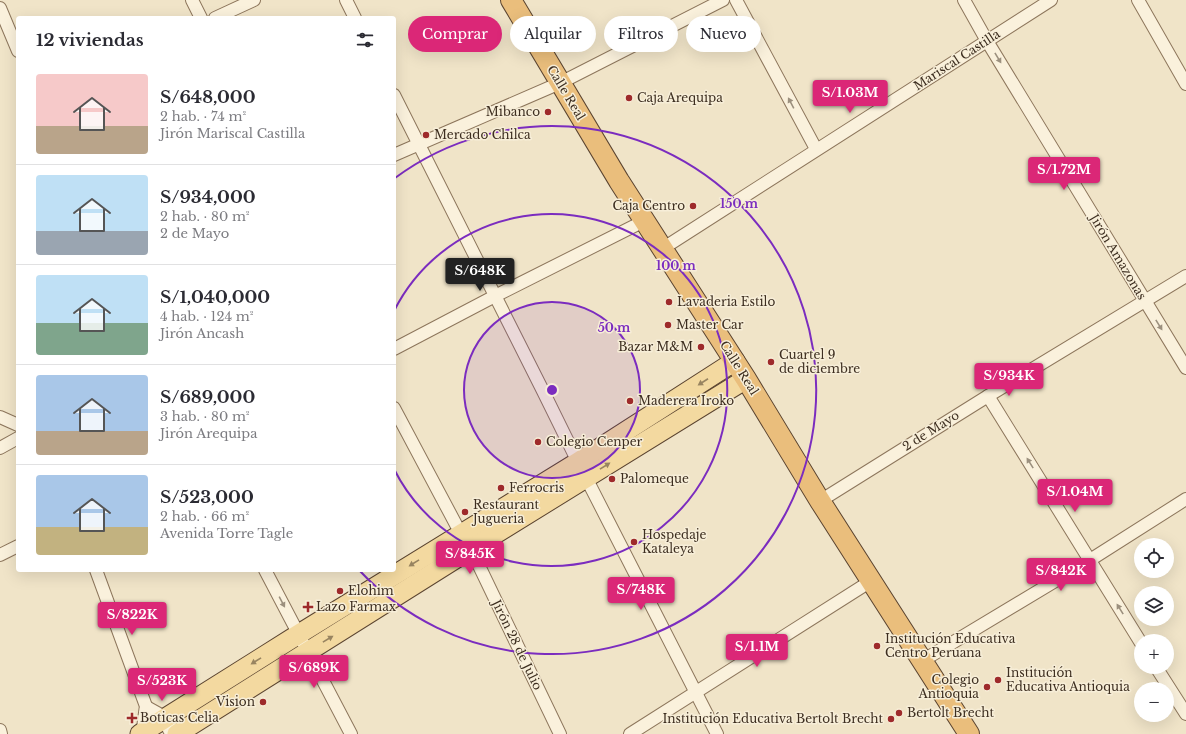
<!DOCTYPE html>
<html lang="es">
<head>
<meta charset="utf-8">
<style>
  body { margin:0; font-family:"Libre Baskerville",serif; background:#f2f2f3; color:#2b2b33; height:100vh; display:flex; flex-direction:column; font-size:15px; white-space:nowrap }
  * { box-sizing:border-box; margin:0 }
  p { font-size:13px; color:#7c7c81 }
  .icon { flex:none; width:22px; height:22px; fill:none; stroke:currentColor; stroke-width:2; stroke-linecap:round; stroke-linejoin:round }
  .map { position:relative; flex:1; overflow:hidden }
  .details { position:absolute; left:16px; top:16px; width:380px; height:556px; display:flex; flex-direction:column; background:#fff; border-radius:4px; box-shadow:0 4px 16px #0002 }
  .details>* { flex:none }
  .top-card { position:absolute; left:408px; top:16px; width:380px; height:36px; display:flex; gap:8px }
  .tools { position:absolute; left:1134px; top:538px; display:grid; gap:8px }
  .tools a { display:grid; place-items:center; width:40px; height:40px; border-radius:50%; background:#fff; box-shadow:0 4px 16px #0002; font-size:20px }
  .price { position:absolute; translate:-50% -34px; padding:0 9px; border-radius:4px; background:#db2777; color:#fff; font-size:13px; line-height:26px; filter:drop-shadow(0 1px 2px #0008) }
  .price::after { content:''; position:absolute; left:50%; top:24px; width:12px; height:9px; margin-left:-6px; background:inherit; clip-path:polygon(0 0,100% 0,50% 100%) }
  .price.active { background:#222; color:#fff }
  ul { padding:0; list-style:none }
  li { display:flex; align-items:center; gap:12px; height:100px; padding:0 20px }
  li+li { border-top:1px solid #e1e1e2 }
  li span { display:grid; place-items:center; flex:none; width:112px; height:80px; border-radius:4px; color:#555 }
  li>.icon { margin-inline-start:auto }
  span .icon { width:48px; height:48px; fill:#fffc; stroke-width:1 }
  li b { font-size:17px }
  h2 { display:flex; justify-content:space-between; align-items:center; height:48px; padding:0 20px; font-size:17px }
  .pill { padding:0 14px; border-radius:18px; background:#fff; box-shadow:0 4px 16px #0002; font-size:14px; line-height:36px }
  .pill.active { background:#db2777; color:#fff }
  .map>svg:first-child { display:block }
</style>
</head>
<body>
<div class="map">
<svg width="1186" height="734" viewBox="0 0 1186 734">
  <rect width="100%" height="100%" fill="#f0e4c8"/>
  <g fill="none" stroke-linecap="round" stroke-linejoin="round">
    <!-- minor casing -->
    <g stroke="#8d765c" stroke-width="14">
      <g id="minor">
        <path d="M 192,0 L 201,18"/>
        <path d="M 346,0 L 355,18"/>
        <path d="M 736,0 L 816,149"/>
        <path d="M 964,0 L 987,41 L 1186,368"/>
        <path d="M 1138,0 L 1186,84"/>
        <path d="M 0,8 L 18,51"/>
        <path d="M 215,18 L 254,0"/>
        <path d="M 394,95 L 543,391 L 578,462 L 717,734"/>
        <path d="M 394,155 L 560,83 L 723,0"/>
        <path d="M 662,249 L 1051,0"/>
        <path d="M 394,349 L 495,296 L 644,221"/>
        <path d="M 988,396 L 1141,643"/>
        <path d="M 394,408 L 461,534 L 471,549 L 560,734"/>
        <path d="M 0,417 L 18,425"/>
        <path d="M 0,448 L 18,438"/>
        <path d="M 820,501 L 988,396 L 1186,276"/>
        <path d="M 0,555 L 18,546"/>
        <path d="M 96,570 L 147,709"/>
        <path d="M 265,570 L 351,734"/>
        <path d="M 922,661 L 1090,560 L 1186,499"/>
        <path d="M 1156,667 L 1186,714"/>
        <path d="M 0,730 L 1,734"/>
        <path d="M 630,734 L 871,581"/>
      </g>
    </g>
    <!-- tertiary casing -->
    <g stroke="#8d765c" stroke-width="17">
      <path id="tertiary" d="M 146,734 L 144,732 L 147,709 L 165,719 L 173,734"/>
    </g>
    <!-- primary casing -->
    <g stroke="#5b4430" stroke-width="21">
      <g id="primary">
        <path d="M 140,734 L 299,634 L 578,462 L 735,361"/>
        <path d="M 177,734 L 471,549 L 746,379"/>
      </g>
    </g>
    <!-- trunk casing -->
    <g stroke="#5b4430" stroke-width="22">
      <path id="trunk" d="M 511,0 L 619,181 L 746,379 L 820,501 L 969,734"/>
    </g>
    <!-- minor -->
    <use href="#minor" stroke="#faf1dc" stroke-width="12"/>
    <!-- tertiary -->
    <use href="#tertiary" stroke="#faf1dc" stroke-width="15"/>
    <!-- primary -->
    <use href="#primary" stroke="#f3d9a0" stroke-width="19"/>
    <!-- trunk -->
    <use href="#trunk" stroke="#eabe7c" stroke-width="20"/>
  </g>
  <!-- one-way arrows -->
  <defs><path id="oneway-solid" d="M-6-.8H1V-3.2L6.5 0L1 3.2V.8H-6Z"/></defs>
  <g fill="#9c907e">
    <use href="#oneway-solid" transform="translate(998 58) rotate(59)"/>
    <use href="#oneway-solid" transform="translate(791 103) rotate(-118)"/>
    <use href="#oneway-solid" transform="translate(1159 325) rotate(58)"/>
    <use href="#oneway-solid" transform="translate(1030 463) rotate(-122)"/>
    <use href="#oneway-solid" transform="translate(282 602) rotate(62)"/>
    <use href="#oneway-solid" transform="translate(1120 609) rotate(-122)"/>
  </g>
  <g fill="#988460">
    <use href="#oneway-solid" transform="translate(703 382) rotate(147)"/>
    <use href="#oneway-solid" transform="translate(605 466) rotate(-32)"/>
    <use href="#oneway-solid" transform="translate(414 563) rotate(148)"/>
    <use href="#oneway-solid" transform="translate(328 639) rotate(-31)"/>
    <use href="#oneway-solid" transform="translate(256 661) rotate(148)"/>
  </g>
  <!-- distance rings -->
  <circle cx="552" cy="390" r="88" fill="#7b2cbf" fill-opacity=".12"/>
  <g fill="none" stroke="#7b2cbf" stroke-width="2">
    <circle cx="552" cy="390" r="88"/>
    <path d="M394 311A176 176 0 1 1 394 469"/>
    <path d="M395 178A264 264 0 1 1 359 570"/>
  </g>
  <!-- markers -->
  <g fill="#9e2a2b" stroke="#f7eed8" stroke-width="1.5">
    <circle cx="629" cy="98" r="4"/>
    <circle cx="548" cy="112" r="4"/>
    <circle cx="426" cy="135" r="4"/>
    <circle cx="693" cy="206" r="4"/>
    <circle cx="669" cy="302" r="4"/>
    <circle cx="668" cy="325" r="4"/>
    <circle cx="701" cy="347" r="4"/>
    <circle cx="771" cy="362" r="4"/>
    <circle cx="630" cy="401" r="4"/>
    <circle cx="538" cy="442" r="4"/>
    <circle cx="612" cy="479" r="4"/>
    <circle cx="501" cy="488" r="4"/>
    <circle cx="465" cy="512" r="4"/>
    <circle cx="634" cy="542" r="4"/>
    <circle cx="340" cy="591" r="4"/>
    <path d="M306 601h4v4h4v4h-4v4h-4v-4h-4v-4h4z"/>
    <circle cx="877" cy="646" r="4"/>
    <circle cx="998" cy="680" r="4"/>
    <circle cx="987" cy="687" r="4"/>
    <circle cx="263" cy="702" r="4"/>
    <circle cx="899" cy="713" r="4"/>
    <path d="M130 712h4v4h4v4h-4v4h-4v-4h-4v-4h4z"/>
    <circle cx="891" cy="719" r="4"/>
  </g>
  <g text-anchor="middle" stroke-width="3" stroke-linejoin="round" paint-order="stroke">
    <!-- street labels -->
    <g font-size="12" fill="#3d2e20" stroke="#f7eed8">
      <text transform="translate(957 60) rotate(-33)" y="4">Mariscal Castilla</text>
      <text transform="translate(566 93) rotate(59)" y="4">Calle Real</text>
      <text transform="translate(1118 257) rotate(59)" y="4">Jirón Amazonas</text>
      <text transform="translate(739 368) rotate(58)" y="4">Calle Real</text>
      <text transform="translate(931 431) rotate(-32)" y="4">2 de Mayo</text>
      <text transform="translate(517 645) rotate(64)" y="4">Jirón 28 de Julio</text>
    </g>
    <!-- poi labels -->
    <g font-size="12" fill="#3d2e20" stroke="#f7eed8" text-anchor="start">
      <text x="637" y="102">Caja Arequipa</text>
      <text x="540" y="116" text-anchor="end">Mibanco</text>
      <text x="434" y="139">Mercado Chilca</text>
      <text x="685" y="210" text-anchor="end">Caja Centro</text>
      <text x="677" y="306">Lavaderia Estilo</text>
      <text x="676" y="329">Master Car</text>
      <text x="693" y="351" text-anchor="end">Bazar M&amp;M</text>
      <text x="779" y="359">Cuartel 9<tspan x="779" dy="14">de diciembre</tspan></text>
      <text x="638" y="405">Maderera Iroko</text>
      <text x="546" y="446">Colegio Cenper</text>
      <text x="620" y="483">Palomeque</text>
      <text x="509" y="492">Ferrocris</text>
      <text x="473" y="509">Restaurant<tspan x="473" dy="14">Jugueria</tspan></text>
      <text x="642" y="539">Hospedaje<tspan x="642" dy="14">Kataleya</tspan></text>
      <text x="348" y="595">Elohim</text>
      <text x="316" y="611">Lazo Farmax</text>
      <text x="885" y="643">Institución Educativa<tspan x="885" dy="14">Centro Peruana</tspan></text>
      <text x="1006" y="677">Institución<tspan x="1006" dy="14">Educativa Antioquia</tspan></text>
      <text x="979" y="684" text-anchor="end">Colegio<tspan x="979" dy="14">Antioquia</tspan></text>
      <text x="255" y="706" text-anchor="end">Vision</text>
      <text x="907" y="717">Bertolt Brecht</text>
      <text x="140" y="722">Boticas Celia</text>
      <text x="883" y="723" text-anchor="end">Institución Educativa Bertolt Brecht</text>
    </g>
  </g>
  <circle cx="552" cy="390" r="6" fill="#7b2cbf" stroke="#f7eed8" stroke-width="2"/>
  <g font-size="12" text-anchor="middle" font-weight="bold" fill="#7b2cbf" stroke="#f7eed8" stroke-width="3" stroke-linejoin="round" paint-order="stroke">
    <text x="739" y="208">150 m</text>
    <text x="676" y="270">100 m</text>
    <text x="614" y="332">50 m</text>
  </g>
</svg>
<div class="tools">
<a><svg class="icon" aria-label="locate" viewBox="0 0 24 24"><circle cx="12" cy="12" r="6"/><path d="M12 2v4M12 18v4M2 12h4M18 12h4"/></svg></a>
<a><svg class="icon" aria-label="layers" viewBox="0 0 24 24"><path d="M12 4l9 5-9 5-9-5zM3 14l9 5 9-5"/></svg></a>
<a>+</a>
<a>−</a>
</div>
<b class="price" style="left:850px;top:114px">S/1.03M</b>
<b class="price" style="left:1064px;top:191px">S/1.72M</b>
<b class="price active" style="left:480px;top:292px">S/648K</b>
<b class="price" style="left:1009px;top:397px">S/934K</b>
<b class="price" style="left:1075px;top:513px">S/1.04M</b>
<b class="price" style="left:470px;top:575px">S/845K</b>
<b class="price" style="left:1061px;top:592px">S/842K</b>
<b class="price" style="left:641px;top:611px">S/748K</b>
<b class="price" style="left:132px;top:636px">S/822K</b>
<b class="price" style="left:757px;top:668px">S/1.1M</b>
<b class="price" style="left:314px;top:689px">S/689K</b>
<b class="price" style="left:162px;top:702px">S/523K</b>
<div class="top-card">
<a class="pill active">Comprar</a>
<a class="pill">Alquilar</a>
<a class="pill">Filtros</a>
<a class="pill">Nuevo</a>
</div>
<section class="details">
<h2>12 viviendas<svg class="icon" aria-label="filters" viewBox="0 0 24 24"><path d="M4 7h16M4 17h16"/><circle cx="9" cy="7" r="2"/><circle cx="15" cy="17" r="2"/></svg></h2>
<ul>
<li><span style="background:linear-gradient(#f6c9c9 65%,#b9a48a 0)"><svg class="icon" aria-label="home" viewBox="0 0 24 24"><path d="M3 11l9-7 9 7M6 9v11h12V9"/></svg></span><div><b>S/648,000</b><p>2 hab. · 74 m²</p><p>Jirón Mariscal Castilla</p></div></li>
<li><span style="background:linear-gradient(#bfe0f5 70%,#9aa5b1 0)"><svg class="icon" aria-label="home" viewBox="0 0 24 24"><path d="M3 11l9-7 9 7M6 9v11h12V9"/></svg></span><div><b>S/934,000</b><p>2 hab. · 80 m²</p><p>2 de Mayo</p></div></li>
<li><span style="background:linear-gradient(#bfe0f5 60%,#7fa58c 0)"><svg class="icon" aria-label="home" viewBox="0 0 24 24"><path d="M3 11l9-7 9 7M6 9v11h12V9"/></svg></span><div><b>S/1,040,000</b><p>4 hab. · 124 m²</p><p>Jirón Ancash</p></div></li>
<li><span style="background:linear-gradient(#a9c7e8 70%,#b9a48a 0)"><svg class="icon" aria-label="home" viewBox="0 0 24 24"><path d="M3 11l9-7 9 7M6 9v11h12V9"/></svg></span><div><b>S/689,000</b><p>3 hab. · 80 m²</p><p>Jirón Arequipa</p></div></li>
<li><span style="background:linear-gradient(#a9c7e8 65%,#c2b280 0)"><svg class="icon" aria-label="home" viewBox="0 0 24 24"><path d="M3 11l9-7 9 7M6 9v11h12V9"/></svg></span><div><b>S/523,000</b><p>2 hab. · 66 m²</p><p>Avenida Torre Tagle</p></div></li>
</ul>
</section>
</div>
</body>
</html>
